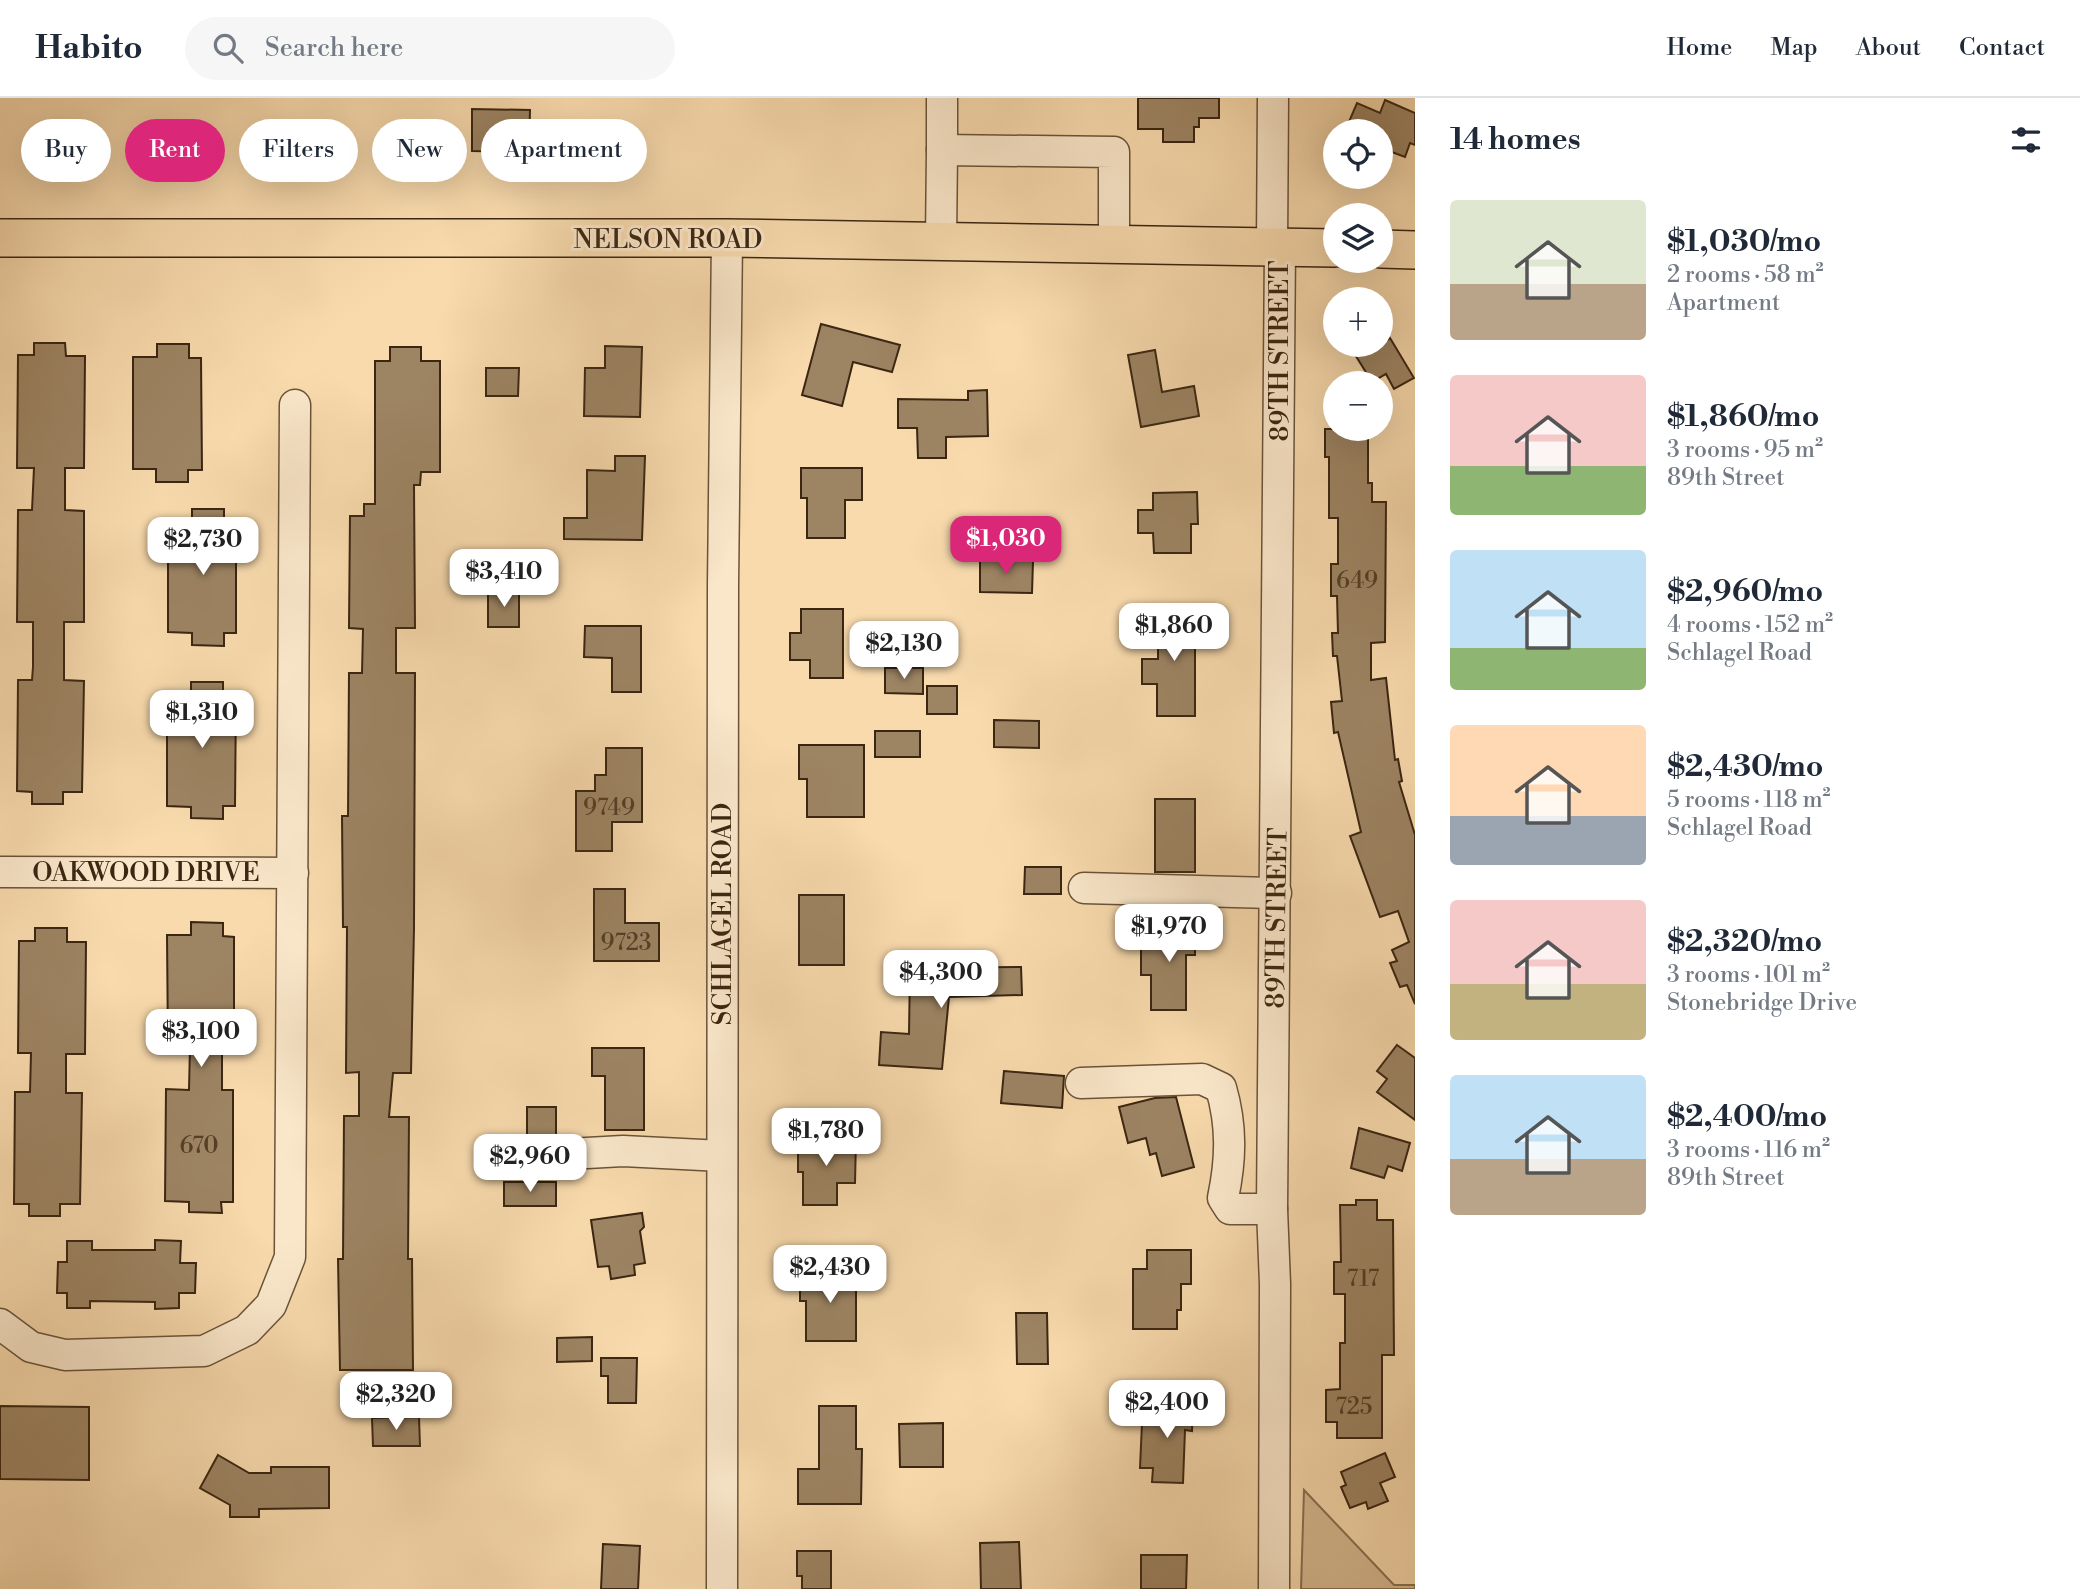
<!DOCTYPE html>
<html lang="en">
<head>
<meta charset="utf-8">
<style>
  body { margin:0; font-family:"Libre Bodoni",serif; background:#f6f6f7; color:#1f2937; height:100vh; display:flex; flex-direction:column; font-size:26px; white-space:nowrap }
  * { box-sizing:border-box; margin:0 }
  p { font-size:23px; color:#747a83 }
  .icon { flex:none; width:38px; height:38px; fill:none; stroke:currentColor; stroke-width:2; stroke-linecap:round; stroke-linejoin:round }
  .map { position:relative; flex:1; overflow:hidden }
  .panel { display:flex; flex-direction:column; background:#fff; width:665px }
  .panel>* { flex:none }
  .banner { position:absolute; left:21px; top:21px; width:665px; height:63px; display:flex; gap:14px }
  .controls { position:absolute; left:1323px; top:21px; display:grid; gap:14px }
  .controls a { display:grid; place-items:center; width:70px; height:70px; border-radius:50%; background:#fff; box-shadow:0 7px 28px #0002; font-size:35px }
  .price { position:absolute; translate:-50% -60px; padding:0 16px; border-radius:14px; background:#fff; color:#222; font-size:23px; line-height:46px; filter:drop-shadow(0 2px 4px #0008) }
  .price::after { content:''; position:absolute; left:50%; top:42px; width:21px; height:16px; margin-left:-10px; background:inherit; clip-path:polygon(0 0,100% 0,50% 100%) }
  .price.current { background:#db2777; color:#fff }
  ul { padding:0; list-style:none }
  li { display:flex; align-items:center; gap:21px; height:175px; padding:0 35px }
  li span { display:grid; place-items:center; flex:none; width:196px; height:140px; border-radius:7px; color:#555 }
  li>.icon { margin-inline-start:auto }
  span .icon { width:84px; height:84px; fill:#fffc; stroke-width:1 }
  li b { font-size:30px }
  h2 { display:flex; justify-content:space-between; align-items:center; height:84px; padding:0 35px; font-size:30px }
  .tag { padding:0 24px; border-radius:32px; background:#fff; box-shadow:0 7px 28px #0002; font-size:24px; line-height:63px }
  .tag.current { background:#db2777; color:#fff }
  header { display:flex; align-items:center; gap:42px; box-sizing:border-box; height:98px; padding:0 35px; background:#fff; border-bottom:2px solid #e0e1e3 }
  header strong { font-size:33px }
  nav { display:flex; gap:38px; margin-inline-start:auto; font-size:24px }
  .search { width:490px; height:63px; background:#f6f6f7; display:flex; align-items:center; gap:18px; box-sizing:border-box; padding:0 24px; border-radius:38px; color:#747a83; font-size:26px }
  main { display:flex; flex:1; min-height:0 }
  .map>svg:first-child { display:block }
</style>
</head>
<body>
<header>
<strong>Habito</strong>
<div class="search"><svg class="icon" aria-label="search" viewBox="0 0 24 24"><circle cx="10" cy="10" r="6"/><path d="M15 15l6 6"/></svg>Search here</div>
<nav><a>Home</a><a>Map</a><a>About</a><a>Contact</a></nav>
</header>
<main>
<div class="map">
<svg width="1415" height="1491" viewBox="0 0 1415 1491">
  <rect width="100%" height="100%" fill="#f8daad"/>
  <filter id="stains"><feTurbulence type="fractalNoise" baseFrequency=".00286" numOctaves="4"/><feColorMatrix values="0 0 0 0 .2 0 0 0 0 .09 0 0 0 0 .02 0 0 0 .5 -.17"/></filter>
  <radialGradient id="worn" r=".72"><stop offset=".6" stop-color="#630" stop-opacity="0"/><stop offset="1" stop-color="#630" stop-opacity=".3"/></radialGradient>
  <!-- green -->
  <path fill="#d8bb93" stroke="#8a7052" stroke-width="2" d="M 1304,1392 L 1394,1487 L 1415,1487 L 1415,1491 L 1301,1491 Z"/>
  <!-- building -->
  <g fill="#9d8463" stroke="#3b2612" stroke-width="2">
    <path d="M 1138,0 L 1219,0 L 1219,20 L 1199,20 L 1199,29 L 1194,29 L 1194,44 L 1163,44 L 1163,31 L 1138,31 Z"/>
    <path d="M 1385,2 L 1415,15 L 1415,47 L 1410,45 L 1405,59 L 1381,50 L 1381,33 L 1345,33 L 1357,5 L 1380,15 Z"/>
    <path d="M 472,11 L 530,12 L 529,54 L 472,53 Z"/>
    <path d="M 821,226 L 900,247 L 892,274 L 853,264 L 842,308 L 802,297 Z"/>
    <path d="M 1390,240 L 1414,280 L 1394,291 L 1386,276 L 1372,284 L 1354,255 L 1368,247 L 1381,247 Z"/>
    <path d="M 34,245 L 65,245 L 66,258 L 85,258 L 84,370 L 65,370 L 65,412 L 84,413 L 84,524 L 64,524 L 64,582 L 84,583 L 82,694 L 63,694 L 63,706 L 32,706 L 32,694 L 17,693 L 18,582 L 32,582 L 33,569 L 33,524 L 17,524 L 18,412 L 32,412 L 34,370 L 17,370 L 18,257 L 34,257 Z"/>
    <path d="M 157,246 L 189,246 L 189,260 L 201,260 L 202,372 L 188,372 L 188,384 L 156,384 L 156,371 L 133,371 L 133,259 L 157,259 Z"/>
    <path d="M 605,248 L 642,249 L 640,319 L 584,318 L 585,270 L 605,270 Z"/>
    <path d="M 390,249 L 421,249 L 421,263 L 440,263 L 440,374 L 421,374 L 420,387 L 414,387 L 415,530 L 396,530 L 396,575 L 415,575 L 414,830 L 411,975 L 393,975 L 389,1019 L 409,1019 L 408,1161 L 412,1161 L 413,1272 L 340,1272 L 338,1161 L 343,1161 L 344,1018 L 359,1018 L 359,974 L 346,975 L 347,829 L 343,829 L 342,718 L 348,718 L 349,575 L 362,575 L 363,531 L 349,530 L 350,418 L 364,418 L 364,406 L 375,406 L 375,263 L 390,263 Z"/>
    <path d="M 1155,252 L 1162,294 L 1194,288 L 1199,318 L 1141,329 L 1128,257 Z"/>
    <path d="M 486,270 L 519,270 L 518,298 L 486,298 Z"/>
    <path d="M 987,292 L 988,338 L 946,339 L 946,360 L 918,360 L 917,330 L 898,330 L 898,301 L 968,302 L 968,293 Z"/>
    <path d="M 1325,331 L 1361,331 L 1361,337 L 1368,337 L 1368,385 L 1372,385 L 1372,404 L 1386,404 L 1385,544 L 1371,545 L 1371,582 L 1386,580 L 1395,662 L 1398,661 L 1402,683 L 1399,684 L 1415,737 L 1415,906 L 1407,887 L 1400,889 L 1390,865 L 1397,863 L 1392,852 L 1409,844 L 1398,813 L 1380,819 L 1350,738 L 1361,734 L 1338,634 L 1334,635 L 1331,604 L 1342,603 L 1337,558 L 1333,558 L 1332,535 L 1338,535 L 1337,498 L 1331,498 L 1331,466 L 1338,466 L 1338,420 L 1329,420 L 1329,359 L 1325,359 Z"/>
    <path d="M 615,358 L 645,358 L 642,442 L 564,441 L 564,420 L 587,420 L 587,372 L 615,373 Z"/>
    <path d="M 801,370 L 862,370 L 862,402 L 845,402 L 845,440 L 807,440 L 807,400 L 801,400 Z"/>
    <path d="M 1197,394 L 1198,426 L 1191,426 L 1191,455 L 1154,455 L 1153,435 L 1138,435 L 1138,412 L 1153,412 L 1153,395 Z"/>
    <path d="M 192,411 L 224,411 L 224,424 L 236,425 L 236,535 L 224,535 L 224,548 L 192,547 L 192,535 L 168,534 L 168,423 L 192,424 Z"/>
    <path d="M 980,462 L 1033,463 L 1032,495 L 980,494 Z"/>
    <rect x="488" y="493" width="31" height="36"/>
    <path d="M 1158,510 L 1195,511 L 1195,618 L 1157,618 L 1157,586 L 1142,586 L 1142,561 L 1158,561 Z"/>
    <path d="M 801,511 L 843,511 L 843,580 L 810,580 L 810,562 L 790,562 L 790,535 L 801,535 Z"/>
    <path d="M 585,528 L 641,528 L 641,594 L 612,594 L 612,560 L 584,559 Z"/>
    <path d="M 885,570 L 923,570 L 923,596 L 885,595 Z"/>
    <path d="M 191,584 L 223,584 L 223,598 L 236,598 L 235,708 L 223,708 L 223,721 L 191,720 L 191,709 L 167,708 L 167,596 L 191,597 Z"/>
    <rect x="927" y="588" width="30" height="28"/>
    <path d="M 994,622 L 1039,623 L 1039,650 L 994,649 Z"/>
    <rect x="875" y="633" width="45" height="26"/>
    <path d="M 799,647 L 864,647 L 864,719 L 807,719 L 807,681 L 799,681 Z"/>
    <path d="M 606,650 L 642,650 L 642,724 L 612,724 L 612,753 L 576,753 L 576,693 L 595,693 L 595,677 L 606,677 Z"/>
    <rect x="1155" y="701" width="40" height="73"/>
    <path d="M 1025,769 L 1061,769 L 1061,796 L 1024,796 Z"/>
    <path d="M 594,791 L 625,791 L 625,825 L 659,825 L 659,863 L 594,863 Z"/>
    <rect x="799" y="797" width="45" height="70"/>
    <path d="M 191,824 L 223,825 L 223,838 L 234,839 L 234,949 L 222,949 L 222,992 L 233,992 L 233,1104 L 221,1104 L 222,1115 L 189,1114 L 189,1104 L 165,1103 L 166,991 L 189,992 L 190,949 L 168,949 L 167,837 L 191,837 Z"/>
    <path d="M 1151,825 L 1195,826 L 1195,857 L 1186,857 L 1186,912 L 1151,912 L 1151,877 L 1141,877 L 1141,850 L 1151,850 Z"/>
    <path d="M 35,830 L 67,830 L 67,844 L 86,844 L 85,956 L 66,956 L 66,995 L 82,995 L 80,1106 L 60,1106 L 60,1118 L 29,1118 L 29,1106 L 14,1106 L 15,994 L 30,994 L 31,955 L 18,955 L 19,843 L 35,843 Z"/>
    <path d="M 1021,869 L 1022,897 L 949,899 L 942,971 L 879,967 L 881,934 L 909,936 L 910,870 Z"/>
    <path d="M 1397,947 L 1415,960 L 1415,1022 L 1377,994 L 1387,981 L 1377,973 Z"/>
    <path d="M 592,950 L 644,950 L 644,1032 L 605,1032 L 605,978 L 592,978 Z"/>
    <path d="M 1004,973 L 1064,978 L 1062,1010 L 1001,1005 Z"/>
    <path d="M 1176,999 L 1194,1069 L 1162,1078 L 1156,1055 L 1150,1057 L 1146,1040 L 1128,1045 L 1119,1009 L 1155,1000 Z"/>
    <path d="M 527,1009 L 556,1009 L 556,1039 L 527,1041 Z"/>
    <path d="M 1359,1030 L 1410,1045 L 1402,1073 L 1388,1068 L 1384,1080 L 1351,1070 Z"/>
    <path d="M 798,1039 L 856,1040 L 855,1085 L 837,1085 L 837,1107 L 803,1107 L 803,1074 L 798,1074 Z"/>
    <rect x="504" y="1084" width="52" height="24"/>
    <path d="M 1356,1102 L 1377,1102 L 1377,1122 L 1393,1122 L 1394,1257 L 1382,1257 L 1382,1340 L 1337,1340 L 1337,1324 L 1326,1324 L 1326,1292 L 1340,1291 L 1340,1245 L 1345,1245 L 1345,1196 L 1334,1196 L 1334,1164 L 1341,1164 L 1340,1107 L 1356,1107 Z"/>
    <path d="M 642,1115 L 644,1129 L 640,1133 L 645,1165 L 634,1167 L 635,1177 L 611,1181 L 609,1168 L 598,1169 L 591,1122 Z"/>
    <path d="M 155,1142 L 181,1143 L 180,1165 L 196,1165 L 195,1195 L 179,1195 L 179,1210 L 155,1211 L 155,1204 L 90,1203 L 90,1210 L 67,1210 L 67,1195 L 57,1195 L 58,1164 L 67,1164 L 67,1143 L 92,1143 L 92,1152 L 155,1152 Z"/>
    <path d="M 1147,1152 L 1191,1152 L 1191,1186 L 1181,1186 L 1181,1212 L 1177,1212 L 1177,1231 L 1133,1231 L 1133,1171 L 1147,1171 Z"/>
    <path d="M 800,1173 L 856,1173 L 856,1243 L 806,1243 L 806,1203 L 800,1203 Z"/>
    <path d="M 1016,1215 L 1047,1215 L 1048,1266 L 1017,1266 Z"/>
    <path d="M 592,1239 L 592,1263 L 557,1264 L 557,1240 Z"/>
    <path d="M 601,1260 L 637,1260 L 636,1305 L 608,1305 L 608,1278 L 601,1278 Z"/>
    <path d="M 1155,1300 L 1193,1301 L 1192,1333 L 1185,1332 L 1183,1385 L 1152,1384 L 1153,1370 L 1140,1370 L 1142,1325 L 1154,1325 Z"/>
    <path d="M 0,1308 L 89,1309 L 89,1382 L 0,1381 Z"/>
    <path d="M 819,1308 L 856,1308 L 856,1351 L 862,1351 L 861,1406 L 798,1406 L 798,1371 L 819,1371 Z"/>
    <path d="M 419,1319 L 420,1348 L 373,1348 L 372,1320 Z"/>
    <path d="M 943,1325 L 943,1369 L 900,1369 L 899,1326 Z"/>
    <path d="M 1385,1355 L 1395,1379 L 1380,1385 L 1388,1403 L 1368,1411 L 1366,1404 L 1350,1410 L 1341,1389 L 1346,1387 L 1341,1374 Z"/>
    <path d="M 218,1357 L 249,1375 L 271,1375 L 271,1369 L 329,1369 L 329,1410 L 259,1411 L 259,1419 L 230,1419 L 230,1407 L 200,1390 Z"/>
    <path d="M 1019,1444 L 1021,1491 L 981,1491 L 980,1445 Z"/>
    <path d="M 603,1446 L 640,1448 L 638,1491 L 601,1491 Z"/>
    <path d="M 797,1453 L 831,1453 L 831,1491 L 802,1491 L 802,1478 L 797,1478 Z"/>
    <path d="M 1141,1457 L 1187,1457 L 1186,1491 L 1141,1491 Z"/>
  </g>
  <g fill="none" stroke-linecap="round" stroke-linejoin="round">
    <!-- minor casing -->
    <g stroke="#6a5339" stroke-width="33">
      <g id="minor">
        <path d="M 942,0 L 942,52"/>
        <path d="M 941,143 L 942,52 L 1114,54 L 1114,145"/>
        <path d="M 1272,148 L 1273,0"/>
        <path d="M 0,774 L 293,775"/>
        <path d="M 1084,790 L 1276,795"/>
        <path d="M 1081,985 L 1202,981 L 1221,990 C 1232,1028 1231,1062 1223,1100 L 1230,1111 L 1272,1111"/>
        <path d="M 515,1059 L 623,1053 L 722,1058"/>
        <path d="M 0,1226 L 31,1249 L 65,1257 L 204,1253 L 247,1232 L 271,1207 L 290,1159 L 295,307"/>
        <path d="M 722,1491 L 723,487 L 727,140"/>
        <path d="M 1274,1491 L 1275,1186 L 1272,1111 L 1280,149"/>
      </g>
    </g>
    <!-- major casing -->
    <g stroke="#3b2612" stroke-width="40">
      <g id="major">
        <path d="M 0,140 L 727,140 L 1335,150"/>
        <path d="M 1381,151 L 1415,152"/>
      </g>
    </g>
    <!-- minor -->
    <use href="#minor" stroke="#fae7ca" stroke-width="30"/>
    <!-- major -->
    <use href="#major" stroke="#f8daad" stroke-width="37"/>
  </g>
  <g text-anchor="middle" stroke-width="6" stroke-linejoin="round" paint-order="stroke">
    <!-- number labels -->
    <g font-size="23" fill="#543e26">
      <text x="1357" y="490">649</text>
      <text x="609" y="717">9749</text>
      <text x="626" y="852">9723</text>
      <text x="199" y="1055">670</text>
      <text x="1363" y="1188">717</text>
      <text x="1354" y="1316">725</text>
    </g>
    <!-- street labels -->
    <g font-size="26" fill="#3b2612" stroke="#fae7ca">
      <text x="668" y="150">NELSON ROAD</text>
      <text transform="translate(1279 253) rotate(-90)" y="9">89TH STREET</text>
      <text x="146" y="783">OAKWOOD DRIVE</text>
      <text transform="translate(722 816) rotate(-90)" y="9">SCHLAGEL ROAD</text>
      <text transform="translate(1276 820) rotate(-89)" y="9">89TH STREET</text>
    </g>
  </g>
  <rect width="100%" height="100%" filter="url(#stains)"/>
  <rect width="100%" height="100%" fill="url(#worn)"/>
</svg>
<div class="controls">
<a><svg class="icon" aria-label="locate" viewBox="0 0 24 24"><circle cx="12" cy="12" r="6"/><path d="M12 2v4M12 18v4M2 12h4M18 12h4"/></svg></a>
<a><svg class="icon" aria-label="layers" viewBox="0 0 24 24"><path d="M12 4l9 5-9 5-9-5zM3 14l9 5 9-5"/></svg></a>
<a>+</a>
<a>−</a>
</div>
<b class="price current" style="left:1006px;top:478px">$1,030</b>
<b class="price" style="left:203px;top:479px">$2,730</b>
<b class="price" style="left:504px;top:511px">$3,410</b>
<b class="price" style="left:1174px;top:565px">$1,860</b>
<b class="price" style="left:904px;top:583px">$2,130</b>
<b class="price" style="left:202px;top:652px">$1,310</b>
<b class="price" style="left:1169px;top:866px">$1,970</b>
<b class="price" style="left:941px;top:912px">$4,300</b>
<b class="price" style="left:201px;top:971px">$3,100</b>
<b class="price" style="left:826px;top:1070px">$1,780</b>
<b class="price" style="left:530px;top:1096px">$2,960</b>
<b class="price" style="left:830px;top:1207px">$2,430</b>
<b class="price" style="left:396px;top:1334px">$2,320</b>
<b class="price" style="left:1167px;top:1342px">$2,400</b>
<div class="banner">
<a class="tag">Buy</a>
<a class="tag current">Rent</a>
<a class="tag">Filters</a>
<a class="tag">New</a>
<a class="tag">Apartment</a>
</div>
</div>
<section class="panel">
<h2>14 homes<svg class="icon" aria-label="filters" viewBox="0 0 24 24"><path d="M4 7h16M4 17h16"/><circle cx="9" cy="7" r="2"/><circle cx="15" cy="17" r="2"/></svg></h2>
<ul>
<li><span style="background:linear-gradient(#dfe7d0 60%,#b9a48a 0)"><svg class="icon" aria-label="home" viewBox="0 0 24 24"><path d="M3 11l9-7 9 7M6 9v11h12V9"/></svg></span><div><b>$1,030/mo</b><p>2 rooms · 58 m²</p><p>Apartment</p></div></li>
<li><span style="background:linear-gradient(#f6c9c9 65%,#8fb573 0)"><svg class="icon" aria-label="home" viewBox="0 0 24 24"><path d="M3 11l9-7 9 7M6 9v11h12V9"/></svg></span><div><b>$1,860/mo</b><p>3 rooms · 95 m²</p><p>89th Street</p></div></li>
<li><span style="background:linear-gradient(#bfe0f5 70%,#8fb573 0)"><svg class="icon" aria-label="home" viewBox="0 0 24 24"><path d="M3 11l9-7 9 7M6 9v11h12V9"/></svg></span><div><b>$2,960/mo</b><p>4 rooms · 152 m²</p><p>Schlagel Road</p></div></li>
<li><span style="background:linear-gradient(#ffd9b3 65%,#9aa5b1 0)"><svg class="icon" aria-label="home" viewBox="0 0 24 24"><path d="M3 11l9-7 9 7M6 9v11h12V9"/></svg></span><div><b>$2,430/mo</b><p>5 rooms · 118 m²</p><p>Schlagel Road</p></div></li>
<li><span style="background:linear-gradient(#f6c9c9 60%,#c2b280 0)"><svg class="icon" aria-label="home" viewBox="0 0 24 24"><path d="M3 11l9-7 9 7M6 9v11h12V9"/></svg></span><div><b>$2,320/mo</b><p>3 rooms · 101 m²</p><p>Stonebridge Drive</p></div></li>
<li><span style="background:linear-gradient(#bfe0f5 60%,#b9a48a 0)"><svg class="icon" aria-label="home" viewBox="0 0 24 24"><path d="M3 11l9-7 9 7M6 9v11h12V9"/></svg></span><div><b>$2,400/mo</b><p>3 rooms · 116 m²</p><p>89th Street</p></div></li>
</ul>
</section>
</main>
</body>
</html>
